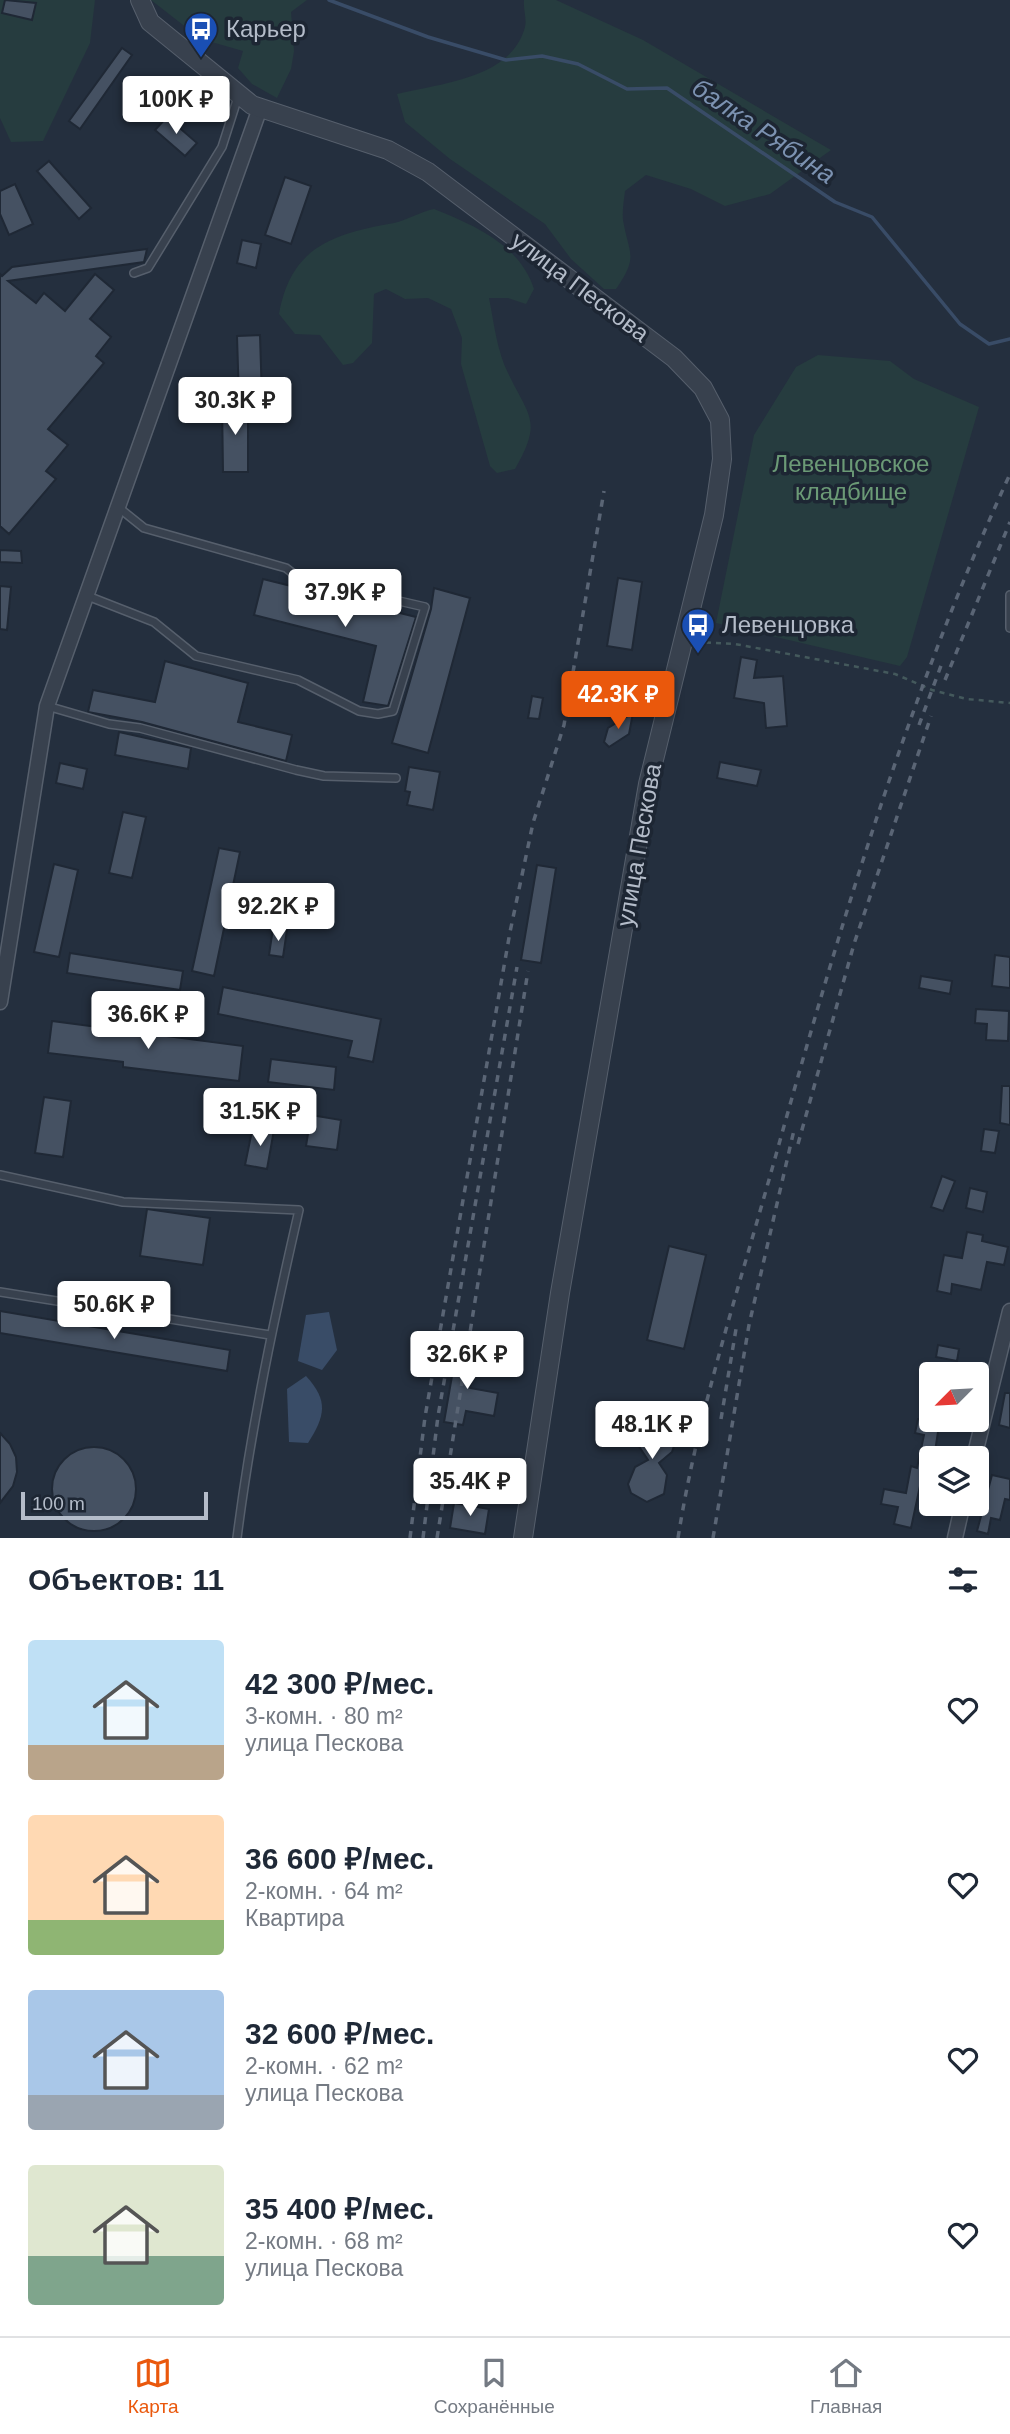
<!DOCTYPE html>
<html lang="ru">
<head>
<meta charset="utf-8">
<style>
  body { margin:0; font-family:Helvetica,sans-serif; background:#f6f6f7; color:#1f2937; height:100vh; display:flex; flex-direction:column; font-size:26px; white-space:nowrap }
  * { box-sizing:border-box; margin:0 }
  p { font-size:23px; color:#747a83 }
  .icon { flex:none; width:38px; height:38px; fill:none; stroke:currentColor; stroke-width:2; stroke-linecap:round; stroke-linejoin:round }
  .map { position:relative; height:1538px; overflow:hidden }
  .side { display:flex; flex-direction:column; background:#fff; flex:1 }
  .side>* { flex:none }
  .needle { width:46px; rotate:246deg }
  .fabs { position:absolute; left:919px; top:1362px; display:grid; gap:14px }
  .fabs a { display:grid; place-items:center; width:70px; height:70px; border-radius:7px; background:#fff; box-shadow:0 4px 10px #0003; font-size:35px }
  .scale { position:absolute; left:21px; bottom:18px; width:187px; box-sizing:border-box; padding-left:7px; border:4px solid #b4bcc9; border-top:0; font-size:19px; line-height:24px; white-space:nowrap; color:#b4bcc9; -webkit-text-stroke:5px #1d2633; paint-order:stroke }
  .price { position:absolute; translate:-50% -60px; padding:0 16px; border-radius:7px; background:#fff; color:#222; font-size:23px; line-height:46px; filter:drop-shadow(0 2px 4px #0008) }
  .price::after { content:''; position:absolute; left:50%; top:42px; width:21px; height:16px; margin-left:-10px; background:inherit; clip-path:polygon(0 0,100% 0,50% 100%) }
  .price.selected { background:#ea580c; color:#fff }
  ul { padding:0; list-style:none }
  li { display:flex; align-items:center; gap:21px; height:175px; padding:0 28px }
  li span { display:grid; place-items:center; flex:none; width:196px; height:140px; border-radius:7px; color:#555 }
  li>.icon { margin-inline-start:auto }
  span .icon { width:84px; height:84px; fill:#fffc; stroke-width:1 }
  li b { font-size:30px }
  h2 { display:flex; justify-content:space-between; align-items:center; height:84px; padding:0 28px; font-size:30px }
  .menu { display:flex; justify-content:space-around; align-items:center; height:98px; border-top:2px solid #e0e1e3; background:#fff; font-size:19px; color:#747a83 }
  .menu a { display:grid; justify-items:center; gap:4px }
  .menu .selected { color:#ea580c }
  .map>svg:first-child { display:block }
</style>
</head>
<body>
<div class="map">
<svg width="1010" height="1538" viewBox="0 0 1010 1538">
  <rect width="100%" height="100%" fill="#242f3e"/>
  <!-- green -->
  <g fill="#263c3f">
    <path d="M 0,0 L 95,0 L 90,43 L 43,141 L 11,142 L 0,118 Z"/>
    <path d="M 151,0 L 307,0 L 291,12 L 294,51 L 291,69 L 277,98 L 252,84 L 238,68 L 243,51 L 201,39 Z"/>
    <path d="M 524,0 L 556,0 L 643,40 L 831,150 L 770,194 L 725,206 L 691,189 L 646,175 L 625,191 C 624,200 622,211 623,220 C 629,255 639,256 616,289 L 604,289 L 571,259 L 545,224 L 450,159 L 405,122 L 397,94 C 441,83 511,79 525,27 C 527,19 523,9 524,0 Z"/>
    <path d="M 434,209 C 474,225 520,245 534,289 L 526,304 L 508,298 L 489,298 C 494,323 497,351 508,373 C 529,417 543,420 515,469 L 497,473 L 490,466 L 461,364 L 462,338 L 451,309 L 428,298 L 405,299 L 386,289 L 374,294 L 372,343 L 353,363 L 343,365 L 320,335 L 295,334 L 279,314 C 291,247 332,234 394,223 C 407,220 420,212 434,209 Z"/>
    <path d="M 818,355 L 890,361 L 914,379 L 979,407 L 907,657 L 900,666 L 716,623 L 754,435 L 796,367 Z"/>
  </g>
  <!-- water -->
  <g fill="#394c67">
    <path d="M 329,1312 L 337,1350 L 322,1370 L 298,1361 L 306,1315 Z"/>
    <path d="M 306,1376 C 329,1401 325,1416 308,1443 L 289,1442 L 287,1389 Z"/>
  </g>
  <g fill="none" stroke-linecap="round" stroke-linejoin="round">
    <!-- stream -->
    <path stroke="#394c67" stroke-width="3.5" d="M 329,0 L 428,37 L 506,60 L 542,56 L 578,64 L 627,89 L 667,88 L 835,202 L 872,217 L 960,324 L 989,344 L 1010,339"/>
  </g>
  <!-- building -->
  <g fill="#455162" stroke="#1f2835" stroke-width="2">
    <path d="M 5,0 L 36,3 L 32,20 L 2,13 Z"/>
    <path d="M 122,48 L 132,55 L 80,129 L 69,121 Z"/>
    <path d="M 167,117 L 197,143 L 185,156 L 155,130 Z"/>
    <path d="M 49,161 L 91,208 L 79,219 L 37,171 Z"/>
    <path d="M 285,177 L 311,186 L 291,244 L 265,235 Z"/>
    <path d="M 15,184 L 33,224 L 9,235 L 0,214 L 0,191 Z"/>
    <path d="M 242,240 L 261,244 L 256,268 L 237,263 Z"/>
    <path d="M 147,249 L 144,262 L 8,281 L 36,303 L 44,293 L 65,311 L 95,274 L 114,290 L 90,319 L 111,337 L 96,356 L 104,363 L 48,429 L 68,445 L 46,471 L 56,479 L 9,534 L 0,526 L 0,274 L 2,276 L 12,267 Z"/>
    <path d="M 260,335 L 262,399 L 239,400 L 237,336 Z"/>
    <path d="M 222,402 L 248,402 L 248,472 L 223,472 Z"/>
    <path d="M 0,550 L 21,551 L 22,563 L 0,562 Z"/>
    <path d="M 618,578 L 642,582 L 632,650 L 607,646 Z"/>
    <path d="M 263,579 L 416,617 L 388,706 L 363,702 L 376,646 L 254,615 Z"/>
    <path d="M 0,586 L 11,587 L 7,630 L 0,629 Z"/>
    <path d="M 434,588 L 470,598 L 428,753 L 392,743 L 431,609 Z"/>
    <path d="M 741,657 L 757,660 L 754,678 L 783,676 L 787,726 L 766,728 L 764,703 L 734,698 Z"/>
    <path d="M 165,661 L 248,683 L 238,722 L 292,735 L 286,761 L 142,722 L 88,712 L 93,690 L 155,702 Z"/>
    <path d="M 532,696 L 543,698 L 539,719 L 528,718 Z"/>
    <path d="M 633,713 L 629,734 L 609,747 L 604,742 L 608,728 Z"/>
    <path d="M 119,732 L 191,748 L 188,769 L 115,755 Z"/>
    <path d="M 720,762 L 761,770 L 757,786 L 717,778 Z"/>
    <path d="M 60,763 L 87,769 L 83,789 L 56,783 Z"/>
    <path d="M 409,767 L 440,772 L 433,810 L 407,805 L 410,792 L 405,791 Z"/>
    <path d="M 123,812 L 146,817 L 132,878 L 109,873 Z"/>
    <path d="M 219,848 L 240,852 L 214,976 L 192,971 Z"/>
    <path d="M 54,864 L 78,870 L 59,957 L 34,952 Z"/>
    <path d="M 537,865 L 556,868 L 541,963 L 521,960 Z"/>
    <path d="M 273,928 L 287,930 L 283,957 L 269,955 Z"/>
    <path d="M 70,953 L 183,971 L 180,990 L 67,973 Z"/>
    <path d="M 995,955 L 1010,957 L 1010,988 L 992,986 Z"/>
    <path d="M 921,976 L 952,981 L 950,994 L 919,988 Z"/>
    <path d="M 223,987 L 381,1019 L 373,1062 L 348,1057 L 352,1041 L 218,1014 Z"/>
    <path d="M 976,1009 L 1009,1011 L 1008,1041 L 986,1040 L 987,1024 L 975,1023 Z"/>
    <path d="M 52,1021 L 243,1046 L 239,1081 L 123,1067 L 123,1062 L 48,1053 Z"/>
    <path d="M 271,1059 L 336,1067 L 334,1090 L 268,1082 Z"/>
    <path d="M 1002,1086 L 1010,1086 L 1010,1125 L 1000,1123 Z"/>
    <path d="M 44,1097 L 71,1101 L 63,1157 L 35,1153 Z"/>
    <path d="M 311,1115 L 341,1120 L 337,1150 L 306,1146 Z"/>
    <path d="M 253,1126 L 274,1130 L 267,1169 L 245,1165 Z"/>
    <path d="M 984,1129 L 999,1131 L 995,1153 L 981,1151 Z"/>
    <path d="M 942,1176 L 955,1181 L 943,1211 L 931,1207 Z"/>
    <path d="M 970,1188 L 987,1192 L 983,1212 L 966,1208 Z"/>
    <path d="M 147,1209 L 210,1218 L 203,1265 L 140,1256 Z"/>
    <path d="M 967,1232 L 983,1235 L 982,1241 L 1008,1247 L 1004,1265 L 987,1262 L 981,1290 L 952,1284 L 951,1294 L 937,1291 L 944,1255 L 962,1258 Z"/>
    <path d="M 669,1246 L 706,1255 L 684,1349 L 647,1340 Z"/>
    <path d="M 0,1311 L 230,1350 L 227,1371 L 0,1333 Z"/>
    <path d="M 938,1345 L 959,1349 L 957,1361 L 936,1357 Z"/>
    <path d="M 457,1347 L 476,1351 L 470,1388 L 498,1393 L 494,1416 L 466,1411 L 463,1425 L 444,1422 Z"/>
    <path d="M 1005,1393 L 1010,1393 L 1010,1428 L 999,1425 Z"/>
    <path d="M 918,1419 L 940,1419 L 934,1458 L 929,1462 L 924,1487 L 920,1486 L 911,1528 L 894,1524 L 898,1507 L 881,1504 L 884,1489 L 906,1493 L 911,1466 L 917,1468 L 924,1435 L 915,1433 Z"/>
    <path d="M 651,1421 L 669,1426 L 675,1443 L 672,1452 L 659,1463 L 667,1475 L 664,1494 L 647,1502 L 631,1493 L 628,1484 L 635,1467 L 648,1460 L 636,1442 L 643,1425 Z"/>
    <path d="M 0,1433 L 10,1444 L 16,1457 L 17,1472 L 13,1486 L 0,1503 Z"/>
    <circle cx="94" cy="1489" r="42"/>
    <path d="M 992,1475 L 1010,1479 L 1010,1500 L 1005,1499 L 1000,1520 L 991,1518 L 988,1534 L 977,1531 Z"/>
    <path d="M 454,1503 L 489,1509 L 485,1534 L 450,1528 Z"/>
  </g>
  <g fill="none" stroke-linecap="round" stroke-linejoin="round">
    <!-- service casing -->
    <g stroke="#565f6c" stroke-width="10">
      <g id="service">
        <path d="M 134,273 L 148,268 L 222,147 L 238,97"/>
        <path d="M 85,595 L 154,622 L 196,656 L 298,680 L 359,711 L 378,714 L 393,711 L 425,607 L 299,578 L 286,568 L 144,528 L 118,507"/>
        <path d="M 1010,595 L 1010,628"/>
        <path d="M 47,706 L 109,724 L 140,728 L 296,770 L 324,776 L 396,778"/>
        <path d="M 0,1175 L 123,1202 L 299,1210 C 274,1319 251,1427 237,1538"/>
        <path d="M 0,1292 L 270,1335"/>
      </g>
    </g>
    <!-- minor casing -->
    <g stroke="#565f6c" stroke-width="17">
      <g id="minor">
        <path d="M 0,1002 L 47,706 L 260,108"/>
        <path d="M 974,1458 L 1010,1311"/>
        <path d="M 955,1538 L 963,1503"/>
      </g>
    </g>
    <!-- tertiary casing -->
    <g stroke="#565f6c" stroke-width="20">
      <path id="tertiary" d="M 140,0 L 150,22 L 252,105 L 388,150 L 428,172 L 674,358 L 703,388 L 720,420 L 722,459 L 714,515 L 648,784 L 560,1293 L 523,1538"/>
    </g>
    <!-- path -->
    <path stroke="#44595c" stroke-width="2.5" stroke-dasharray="5 5" stroke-linecap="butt" d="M 696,642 L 735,644 L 895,674 L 932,690 L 967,699 L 1010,703"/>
    <!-- service -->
    <use href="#service" stroke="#38414e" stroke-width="7"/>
    <!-- minor -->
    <use href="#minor" stroke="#38414e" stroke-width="14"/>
    <!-- tertiary -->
    <use href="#tertiary" stroke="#38414e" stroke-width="18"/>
    <!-- rail -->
    <g stroke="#5a6575" stroke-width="3.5" stroke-dasharray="7 7" stroke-linecap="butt">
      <path d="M 945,680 L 1010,522"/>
      <path d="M 919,725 L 942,663"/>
      <path d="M 798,1144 L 854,944 L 931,716"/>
      <path d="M 721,1419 L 736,1329"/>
      <path d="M 410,1538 L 425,1417 L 510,932 L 533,823 L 564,725 L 604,491"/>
      <path d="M 423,1538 L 438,1416 L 517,967"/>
      <path d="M 437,1538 L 528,971"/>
      <path d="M 678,1538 C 698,1412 738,1291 772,1169 C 838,932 907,698 1010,474"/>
      <path d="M 713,1538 L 749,1325 L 794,1130"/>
    </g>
  </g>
  <!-- icons -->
  <defs>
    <g id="bus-pin" transform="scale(1.75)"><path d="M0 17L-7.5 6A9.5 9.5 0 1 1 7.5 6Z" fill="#1a4fb4" stroke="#1d2633"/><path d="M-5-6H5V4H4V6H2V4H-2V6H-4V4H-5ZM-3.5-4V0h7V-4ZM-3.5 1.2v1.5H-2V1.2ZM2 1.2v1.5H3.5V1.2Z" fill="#fff"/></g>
  </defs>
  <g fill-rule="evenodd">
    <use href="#bus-pin" x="201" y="29"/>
    <use href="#bus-pin" x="698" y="625"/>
  </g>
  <g text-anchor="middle" stroke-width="7" stroke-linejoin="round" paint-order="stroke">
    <!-- poi labels -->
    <g font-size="24" fill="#b4bcc9" stroke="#1d2633" text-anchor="start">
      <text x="226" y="37">Карьер</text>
      <text x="722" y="633">Левенцовка</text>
    </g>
    <!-- street labels -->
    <g font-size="24" fill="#b4bcc9" stroke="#1d2633">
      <text transform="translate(580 287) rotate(37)" y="8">улица Пескова</text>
      <text transform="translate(639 845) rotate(-80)" y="8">улица Пескова</text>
    </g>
    <!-- park labels -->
    <g font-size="24" fill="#6b9a76" stroke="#1d2633">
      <text x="851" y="472">Левенцовское<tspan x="851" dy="28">кладбище</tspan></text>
    </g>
    <!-- water labels -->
    <g font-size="26" font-style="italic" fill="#7c92b1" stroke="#1d2633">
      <text transform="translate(764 131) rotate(34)" y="9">балка Рябина</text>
    </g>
  </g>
</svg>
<div class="fabs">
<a><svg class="needle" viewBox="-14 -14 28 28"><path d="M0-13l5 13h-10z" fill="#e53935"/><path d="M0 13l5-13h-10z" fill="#747a83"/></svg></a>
<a><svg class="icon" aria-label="layers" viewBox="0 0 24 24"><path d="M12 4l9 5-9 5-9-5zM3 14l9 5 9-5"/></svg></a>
</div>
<div class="scale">100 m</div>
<b class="price" style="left:176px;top:136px">100K ₽</b>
<b class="price" style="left:235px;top:437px">30.3K ₽</b>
<b class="price" style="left:345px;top:629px">37.9K ₽</b>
<b class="price selected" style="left:618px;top:731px">42.3K ₽</b>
<b class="price" style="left:278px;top:943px">92.2K ₽</b>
<b class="price" style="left:148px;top:1051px">36.6K ₽</b>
<b class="price" style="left:260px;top:1148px">31.5K ₽</b>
<b class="price" style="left:114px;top:1341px">50.6K ₽</b>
<b class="price" style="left:467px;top:1391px">32.6K ₽</b>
<b class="price" style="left:652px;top:1461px">48.1K ₽</b>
<b class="price" style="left:470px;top:1518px">35.4K ₽</b>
</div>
<section class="side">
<h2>Объектов: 11<svg class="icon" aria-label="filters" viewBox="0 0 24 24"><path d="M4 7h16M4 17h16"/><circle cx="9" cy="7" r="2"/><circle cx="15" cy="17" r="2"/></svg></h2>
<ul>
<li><span style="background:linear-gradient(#bfe0f5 75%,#b9a48a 0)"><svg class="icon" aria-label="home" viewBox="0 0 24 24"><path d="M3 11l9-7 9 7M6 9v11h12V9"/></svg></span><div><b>42 300 ₽/мес.</b><p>3-комн. · 80 m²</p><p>улица Пескова</p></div><svg class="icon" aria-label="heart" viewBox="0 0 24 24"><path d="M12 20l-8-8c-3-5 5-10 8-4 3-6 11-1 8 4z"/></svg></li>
<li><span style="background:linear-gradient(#ffd9b3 75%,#8fb573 0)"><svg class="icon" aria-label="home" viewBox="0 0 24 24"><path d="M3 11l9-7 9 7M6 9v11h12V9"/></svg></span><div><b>36 600 ₽/мес.</b><p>2-комн. · 64 m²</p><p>Квартира</p></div><svg class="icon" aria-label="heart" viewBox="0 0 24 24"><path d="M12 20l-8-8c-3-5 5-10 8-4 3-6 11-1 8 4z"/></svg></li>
<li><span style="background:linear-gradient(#a9c7e8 75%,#9aa5b1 0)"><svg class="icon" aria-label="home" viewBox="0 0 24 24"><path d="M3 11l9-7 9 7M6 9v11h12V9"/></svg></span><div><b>32 600 ₽/мес.</b><p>2-комн. · 62 m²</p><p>улица Пескова</p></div><svg class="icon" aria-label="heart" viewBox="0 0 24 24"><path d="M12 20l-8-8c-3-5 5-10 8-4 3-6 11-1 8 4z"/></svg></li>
<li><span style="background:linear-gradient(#dfe7d0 65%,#7fa58c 0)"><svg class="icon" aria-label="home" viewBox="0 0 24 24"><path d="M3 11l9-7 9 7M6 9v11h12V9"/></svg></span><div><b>35 400 ₽/мес.</b><p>2-комн. · 68 m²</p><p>улица Пескова</p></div><svg class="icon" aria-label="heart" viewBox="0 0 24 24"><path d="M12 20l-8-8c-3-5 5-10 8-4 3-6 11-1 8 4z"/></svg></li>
</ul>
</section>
<nav class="menu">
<a class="selected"><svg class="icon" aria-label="map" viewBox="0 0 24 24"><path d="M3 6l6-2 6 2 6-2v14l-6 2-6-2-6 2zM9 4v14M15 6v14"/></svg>Карта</a>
<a><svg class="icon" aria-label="saved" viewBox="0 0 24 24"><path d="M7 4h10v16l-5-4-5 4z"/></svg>Сохранённые</a>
<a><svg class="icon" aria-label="home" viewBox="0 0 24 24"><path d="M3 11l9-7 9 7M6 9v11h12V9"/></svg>Главная</a>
</nav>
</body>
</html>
